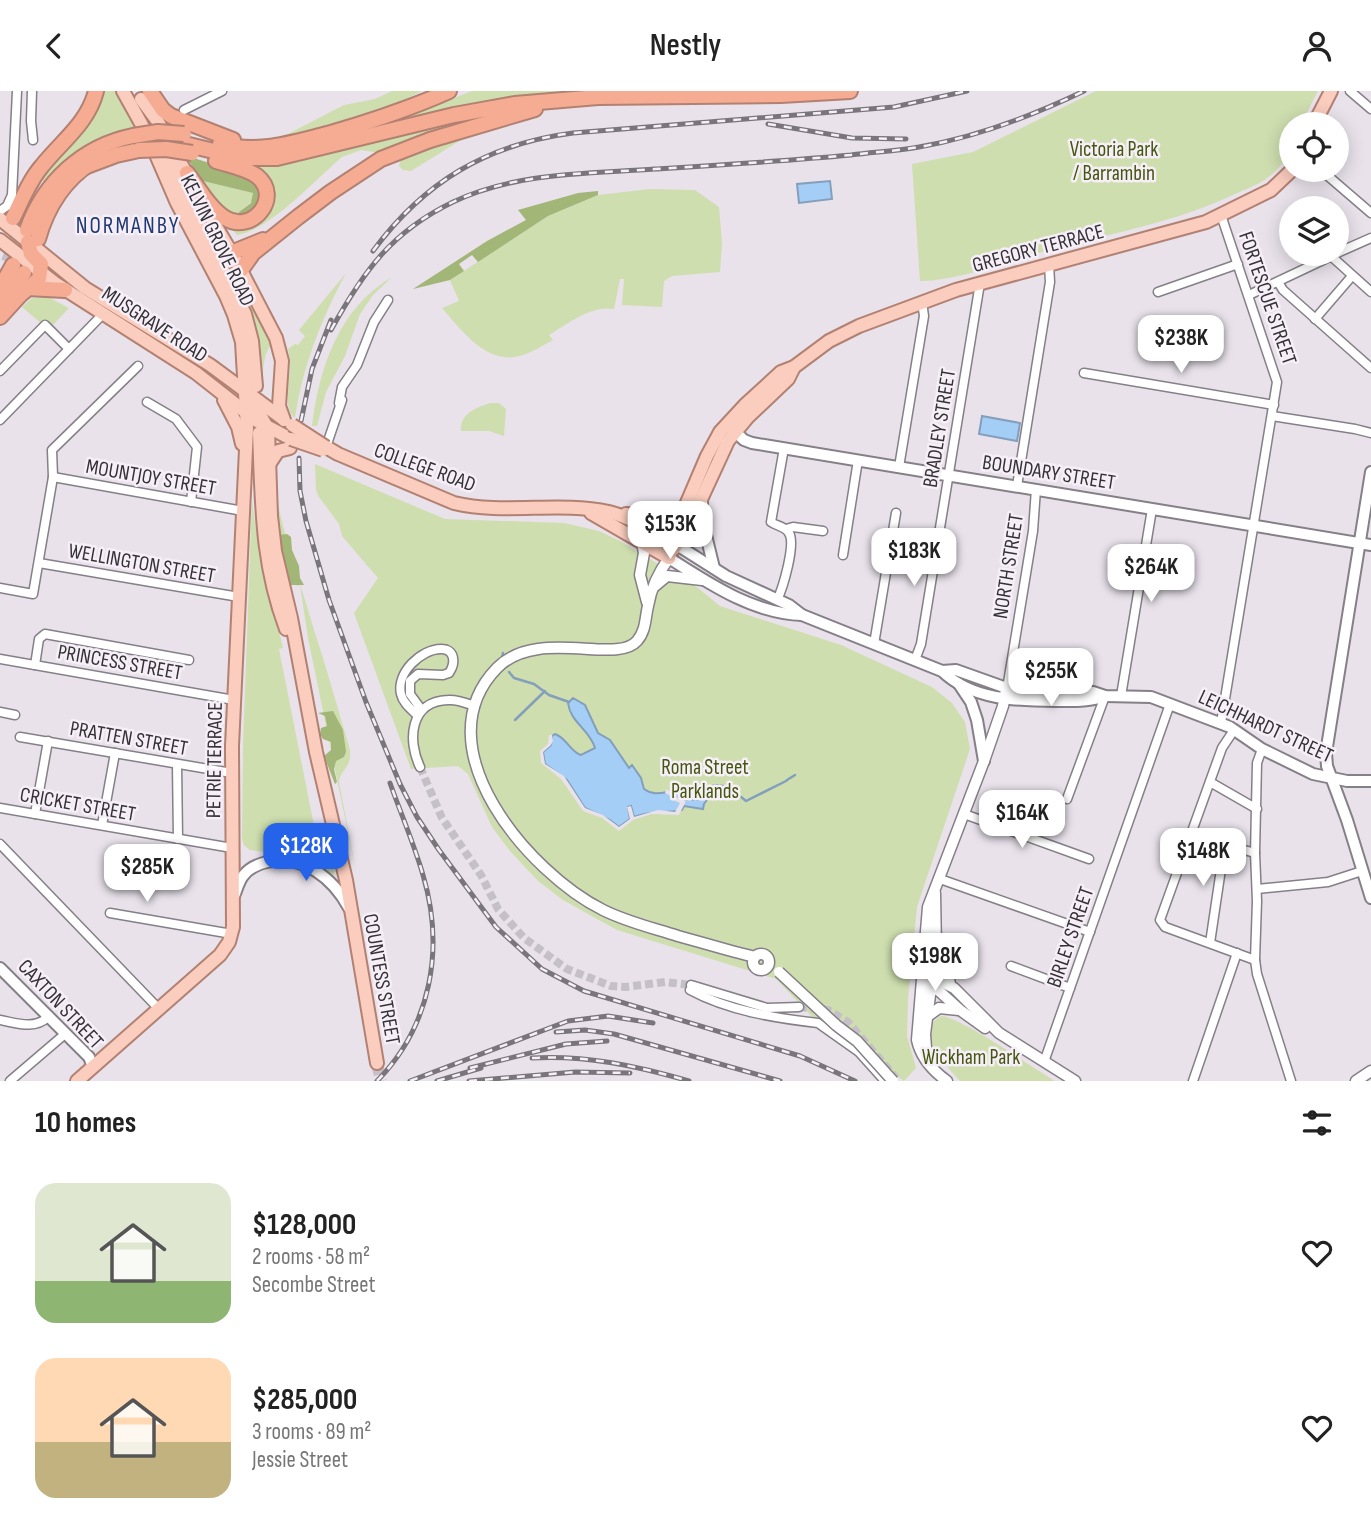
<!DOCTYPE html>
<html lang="en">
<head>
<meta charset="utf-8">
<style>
  body { margin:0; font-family:"Sofia Sans Condensed",sans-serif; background:#f2f2f2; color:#222; height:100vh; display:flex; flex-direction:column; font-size:26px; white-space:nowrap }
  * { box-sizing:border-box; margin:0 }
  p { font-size:23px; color:#767676 }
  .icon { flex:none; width:38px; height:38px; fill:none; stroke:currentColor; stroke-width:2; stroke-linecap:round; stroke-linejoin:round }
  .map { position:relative; height:990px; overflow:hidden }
  .drawer { display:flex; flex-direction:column; background:#fff; flex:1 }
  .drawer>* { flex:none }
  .fabs { position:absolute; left:1279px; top:21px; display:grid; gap:14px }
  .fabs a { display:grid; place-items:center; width:70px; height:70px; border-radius:50%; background:#fff; box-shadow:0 4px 18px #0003; font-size:35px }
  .price { position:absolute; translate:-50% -60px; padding:0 16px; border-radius:14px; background:#fff; color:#222; font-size:23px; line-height:46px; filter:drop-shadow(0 2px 4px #0008) }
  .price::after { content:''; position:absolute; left:50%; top:42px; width:21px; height:16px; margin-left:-10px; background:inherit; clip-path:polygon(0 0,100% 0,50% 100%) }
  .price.current { background:#2563eb; color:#fff }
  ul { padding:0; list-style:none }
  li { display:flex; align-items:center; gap:21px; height:175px; padding:0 35px }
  li span { display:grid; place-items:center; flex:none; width:196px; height:140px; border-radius:21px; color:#555 }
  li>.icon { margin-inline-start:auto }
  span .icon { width:84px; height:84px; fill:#fffc; stroke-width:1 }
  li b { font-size:30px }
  h2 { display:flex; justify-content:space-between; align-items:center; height:84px; padding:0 35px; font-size:30px }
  header { display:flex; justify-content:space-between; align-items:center; height:91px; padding:0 35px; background:#fff; font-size:32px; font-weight:600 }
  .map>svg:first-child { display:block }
</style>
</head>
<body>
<header><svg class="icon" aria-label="back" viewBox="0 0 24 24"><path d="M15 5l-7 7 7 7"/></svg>Nestly<svg class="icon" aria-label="person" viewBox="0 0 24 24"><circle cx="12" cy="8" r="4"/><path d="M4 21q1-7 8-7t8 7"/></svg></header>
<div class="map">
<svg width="1371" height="990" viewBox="0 0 1371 990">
  <rect width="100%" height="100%" fill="#e9e2eb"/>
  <!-- green -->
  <g fill="#cedeaf">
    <path d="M 102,0 L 120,0 L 136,35 L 84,57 L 65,70 L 44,91 L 42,89 L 92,26 Z"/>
    <path d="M 392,0 L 422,0 L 388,17 L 357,28 L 284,45 L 344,14 L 375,8 Z"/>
    <path d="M 472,0 L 601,0 L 388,35 L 387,33 Z"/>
    <path d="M 1096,0 L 1318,0 L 1301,33 L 1292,33 C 1292,57 1287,73 1266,88 C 1257,94 1247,98 1237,102 C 1178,131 1112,142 1049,159 C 1008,170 961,189 920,190 L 912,73 L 973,61 Z"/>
    <path d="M 483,23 L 484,27 L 379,62 L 361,59 L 342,66 C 317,87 269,140 237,144 L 228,134 L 249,136 L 261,74 Z"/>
    <path d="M 482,40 L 461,49 L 411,80 L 403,79 L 399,75 L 401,68 L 407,63 Z"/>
    <path d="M 203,90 L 253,102 L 252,110 L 239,121 L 238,128 L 229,123 Z"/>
    <path d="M 650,98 L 695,99 L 719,116 L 722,152 L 720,181 L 672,185 L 664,190 L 662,216 L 622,214 L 624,188 L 620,188 L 614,218 C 591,214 569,232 549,244 L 553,249 C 543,254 533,261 523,264 C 488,276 462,240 442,217 L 459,210 L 450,189 L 548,125 L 598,104 Z"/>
    <path d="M 346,182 C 321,229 303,274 295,327 C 280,317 295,279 288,258 L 295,253 L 298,254 L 305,245 L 299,239 Z"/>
    <path d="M 392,186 L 373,204 L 360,223 L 345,265 L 326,301 L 317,335 L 312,335 C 319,277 339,217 392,186 Z"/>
    <path d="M 242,190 L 273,251 C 261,265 263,284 263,301 L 261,300 L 257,242 L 240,202 Z"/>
    <path d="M 48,206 L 69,217 L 53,234 L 47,229 L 42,233 L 22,216 L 32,207 Z"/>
    <path d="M 490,312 L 499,312 L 506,318 L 504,345 L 489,340 L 461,340 C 460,322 476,317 490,312 Z"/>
    <path d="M 315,373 L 445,428 L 564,432 L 599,440 L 620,450 L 698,497 L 720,515 L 841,554 L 932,596 L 952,612 L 965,631 L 970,658 L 917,816 L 908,908 L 907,945 L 916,977 L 904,990 L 844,948 L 820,934 L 776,888 L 617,839 L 563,809 L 538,790 L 510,760 L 492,736 L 468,683 L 458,675 L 411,678 L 354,522 L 378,487 L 342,445 L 339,433 L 319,406 L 316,399 Z"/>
    <path d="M 252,410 L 258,453 L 283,557 L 279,558 L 320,765 C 331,767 337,776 333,785 L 317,772 L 303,766 L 250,759 L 244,754 L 242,748 L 243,654 Z"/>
    <path d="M 278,413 C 287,456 302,497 314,539 C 327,578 338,619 350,659 C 352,677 341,677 339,691 L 358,790 L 308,547 L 300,494 L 297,495 C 279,476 280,438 278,413 Z"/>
    <path d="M 941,925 C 961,926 1033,977 1055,990 L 960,990 C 948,976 912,941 941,925 Z"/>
  </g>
  <!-- forest -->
  <g fill="#a2b677">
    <path d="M 184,64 L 248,84 L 261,96 L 260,117 L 238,128 L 239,121 L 251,112 L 253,102 L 203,90 Z"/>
    <path d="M 598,100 L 598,104 L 548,125 L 478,171 L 472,164 L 459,173 L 464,180 L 450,189 L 413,198 L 487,150 L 526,129 L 518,119 L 578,102 Z"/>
    <path d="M 287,443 L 291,446 L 292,459 L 299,475 L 300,487 L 304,494 L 287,494 L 275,448 L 279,444 Z"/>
    <path d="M 333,620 L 343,639 L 346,661 L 344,666 L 336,670 L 334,678 L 337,691 L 335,693 L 324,665 L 331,659 L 331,651 L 323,648 L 320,643 L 321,637 L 327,635 L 325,625 L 318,622 Z"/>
  </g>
  <!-- water -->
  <g fill="#a4cef5" stroke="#839fbc" stroke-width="2">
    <path d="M 830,90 L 832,108 L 799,112 L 797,93 Z"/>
    <path d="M 982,325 L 1020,332 L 1017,350 L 979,343 Z"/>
    <path d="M 573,607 L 585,614 L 598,642 L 610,649 L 629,677 L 632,674 L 641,687 L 644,698 C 658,708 669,697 683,701 L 680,705 L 685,710 L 687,708 L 697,709 C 707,690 720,691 737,701 L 734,704 L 725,700 L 711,703 L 704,713 L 703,718 L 684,715 L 682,719 C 666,723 651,719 634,726 L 631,715 L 628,716 L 630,728 L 619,736 L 610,729 L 585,717 L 567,689 L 545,673 L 543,661 L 551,654 L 552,645 L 555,643 C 567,647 570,661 581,664 L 595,657 C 590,639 570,631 568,612 Z"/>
  </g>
  <!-- pier -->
  <path fill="#e9e2eb" d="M 549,644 L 552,644 L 553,650 L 551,654 L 543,661 L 545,673 L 564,685 L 585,717 L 603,724 L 619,736 L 630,728 L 627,716 L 631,715 L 634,726 L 658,719 L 675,721 L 680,712 L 671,708 L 671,705 L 665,702 L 666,698 L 675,703 L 675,706 L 686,710 L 679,724 L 652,723 L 633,729 L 619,740 L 602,727 L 583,720 L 561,688 L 541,672 L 540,660 L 548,653 Z"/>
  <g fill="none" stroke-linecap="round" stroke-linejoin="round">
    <!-- stream -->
    <g stroke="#839fbc" stroke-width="2.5">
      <path d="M 502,567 L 503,562"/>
      <path d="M 509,581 L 514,587 L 534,593 L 549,604 L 569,611"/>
      <path d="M 515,629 L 545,600"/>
      <path d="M 787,689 L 795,684"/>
      <path d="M 735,701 L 746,710 L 786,690"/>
    </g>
    <!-- minor-tunnel -->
    <g stroke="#c5bfc7" stroke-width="8" stroke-dasharray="8 4" stroke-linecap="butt">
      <path d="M 420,676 L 442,727 L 481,784 L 498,818 L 524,847 L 567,878 L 611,895 L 626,896 L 665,891 L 691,894"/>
      <path d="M 799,916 L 828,919 L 848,931 L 896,987"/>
    </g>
    <!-- primary-tunnel -->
    <path stroke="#c5bfc7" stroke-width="12" stroke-dasharray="12 6" stroke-linecap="butt" d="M 377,972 L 381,990"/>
    <!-- motorway-tunnel -->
    <path stroke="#c5bfc7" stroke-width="14" stroke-dasharray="14 7" stroke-linecap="butt" d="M 8,171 L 21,134"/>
    <!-- minor casing -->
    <g stroke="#857f87" stroke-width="11">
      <g id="minor">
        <path d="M 32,0 L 31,30 L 33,49"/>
        <path d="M 1350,0 L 1371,18"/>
        <path d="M 184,19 L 222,0"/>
        <path d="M 1321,79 L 1371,122"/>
        <path d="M 0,120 L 7,115 L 12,104 L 17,0"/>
        <path d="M 1337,162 L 1371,147"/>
        <path d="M 1331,165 L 1371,201"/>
        <path d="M 1278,191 L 1283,199 L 1371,277"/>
        <path d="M 1158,201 L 1238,173"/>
        <path d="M 1249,204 L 1336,163"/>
        <path d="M 1315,228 L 1352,185"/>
        <path d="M 0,280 L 45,234 L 69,258"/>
        <path d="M 1084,282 L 1274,314"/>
        <path d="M 147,311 L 176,328 L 197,356 L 191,411"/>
        <path d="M 339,312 L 342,296 L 357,274 L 374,231 L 388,209"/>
        <path d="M 1272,325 L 1355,338 L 1371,342"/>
        <path d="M 0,329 L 103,223"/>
        <path d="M 326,356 L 342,309"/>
        <path d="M 899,376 L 924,225 L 922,211"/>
        <path d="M 53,386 L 243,420"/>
        <path d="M 1017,395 L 1050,191 L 1049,173"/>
        <path d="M 786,438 L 793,436 L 823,440"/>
        <path d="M 843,464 L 858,369"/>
        <path d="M 39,472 L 239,506"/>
        <path d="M 0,497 L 33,503 L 53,386 L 52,359 L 138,275"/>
        <path d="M 777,509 C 783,497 796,453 789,442 C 785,435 776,435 771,431 L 784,357"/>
        <path d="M 874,553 L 896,422"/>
        <path d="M 0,568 L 234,609"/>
        <path d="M 915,569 L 921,553 L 980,192"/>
        <path d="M 35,574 L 39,548 L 45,543 L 189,569"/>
        <path d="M 1007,598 L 1033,440 L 1036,398"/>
        <path d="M 1121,605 L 1152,418"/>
        <path d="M 0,621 L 15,624"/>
        <path d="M 417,624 C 411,618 403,612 401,603 C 396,582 421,558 441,558 C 455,558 456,572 449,582 L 443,584 L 418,583 L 410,590 L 410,603 L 421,618"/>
        <path d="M 1221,632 L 1277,291 L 1221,124"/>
        <path d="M 1234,639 L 1222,657 L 1160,829 L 1165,836 L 1255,869"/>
        <path d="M 20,646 L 232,682"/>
        <path d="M 1262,658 L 1257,672 L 1255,762 L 1257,810 L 1255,869 L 1257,883 L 1291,990"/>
        <path d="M 177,673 L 178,748"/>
        <path d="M 420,676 C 407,649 410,610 448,609 C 457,608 466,612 475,615"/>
        <path d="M 1210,691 L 1257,718"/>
        <path d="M 1067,708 L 1105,605"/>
        <path d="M 0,717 L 232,757"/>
        <path d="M 35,723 L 48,650"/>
        <path d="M 964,723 L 1089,768"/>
        <path d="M 102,734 L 115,662"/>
        <path d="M 0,753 L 159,918"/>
        <path d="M 940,788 L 1090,841"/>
        <path d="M 1257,798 L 1328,791 L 1362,780"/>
        <path d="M 110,822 L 232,843"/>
        <path d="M 1210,852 L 1224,758 L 1230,755 L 1255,762"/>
        <path d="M 1011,875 L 1070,897"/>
        <path d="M 691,894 L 767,917 L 799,916"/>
        <path d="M 690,899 C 729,920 775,927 818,932 L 859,961 L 885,990"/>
        <path d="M 0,929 C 17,932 34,939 48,926"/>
        <path d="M 1044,971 L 1170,613"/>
        <path d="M 10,990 L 65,943"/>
        <path d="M 1193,990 L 1237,862"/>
      </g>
    </g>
    <!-- tertiary casing -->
    <g stroke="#857f87" stroke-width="13">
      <g id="tertiary">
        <path d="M 642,451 L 644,462 L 640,484 L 647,511"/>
        <path d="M 669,467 C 658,482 651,497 648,515 C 645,527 646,540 637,550 C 616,574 537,536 497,577 C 420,656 530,783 603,819 C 627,831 653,837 678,845 C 704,852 729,860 755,866"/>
        <path d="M 655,495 L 667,485 L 702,489"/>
        <path d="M 941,849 L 950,893"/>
        <circle cx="761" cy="871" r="8"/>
        <path d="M 929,885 L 954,897 L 999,942 L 1075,990"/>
        <path d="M 927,894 L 939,900 L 960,919 L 985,937"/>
        <path d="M 928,925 L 939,917 L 959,919"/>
        <path d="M 931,966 L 926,957 L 925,943 L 936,858 L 935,802"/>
        <path d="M 947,990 C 933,980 921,967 917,949 L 928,816 L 984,670 L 1003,615 L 1006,599"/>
        <path d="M 1356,990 L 1371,980"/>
      </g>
    </g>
    <!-- secondary casing -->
    <g stroke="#857f87" stroke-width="14">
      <g id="secondary">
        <path d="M 731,337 L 744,349 L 752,352 L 1371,454"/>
        <path d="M 1371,381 L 1326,662 L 1327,675 L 1347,729 L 1371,807"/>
        <path d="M 702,408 L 702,428 L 714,477"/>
        <path d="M 677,454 L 726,485 L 789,514 L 802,524 L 942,580 C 972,609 1017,610 1056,610 C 1073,610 1089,611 1105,605"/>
        <path d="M 669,467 C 708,492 754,523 802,524"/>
        <path d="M 942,580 L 956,579 L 1015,600 L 1093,601 L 1105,605 L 1151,606 L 1230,636 L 1262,658 L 1313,683 L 1347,690 L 1371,690"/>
        <path d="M 959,593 L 971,611 L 977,629 L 984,670"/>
        <path d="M 234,805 C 237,798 239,790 243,785 C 249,777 258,773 267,771 C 303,763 333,787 349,817"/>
        <path d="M 0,877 L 89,966 L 93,976"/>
      </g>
    </g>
    <!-- primary casing -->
    <g stroke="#b28172" stroke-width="16">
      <g id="primary">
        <path d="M 141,8 L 158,31 L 190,89"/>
        <path d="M 1314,33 L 1331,0"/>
        <path d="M 165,64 L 245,223 L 252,250 L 256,295"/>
        <path d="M 200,108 L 234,166 L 276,247 L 282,270 L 279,315 L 284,329"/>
        <path d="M 0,128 L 85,197 L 210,274 L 283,328"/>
        <path d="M 0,149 L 55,192 L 196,282 L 257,330 L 291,348"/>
        <path d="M 248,302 L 268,338 L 271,425 L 275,460 L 291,527 L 316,661 L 346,789 L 377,972"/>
        <path d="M 224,309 L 238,336 L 242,353"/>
        <path d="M 259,342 C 262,412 261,472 286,538"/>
        <path d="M 326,356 L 338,363 L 454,412 C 505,424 558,410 609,421 C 633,427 655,442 676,454"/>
        <path d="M 270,372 L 278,360 L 290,357"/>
        <path d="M 591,422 L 669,467"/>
        <path d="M 626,423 L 668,427 L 682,424"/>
        <path d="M 674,458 L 691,430 L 728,350 L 748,326 L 788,288 L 794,276"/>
        <path d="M 669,467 L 677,435 L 707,365 L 720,341 L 745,314 L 781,281 L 794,276 L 829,250 L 859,235 L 956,199 L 1206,131 L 1271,99 L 1292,79"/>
        <path d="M 77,990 L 220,864 L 229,851 L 233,836 L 232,655 L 247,337 L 242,251 L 234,224 L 226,205 L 177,112 L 148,45 L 123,0"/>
      </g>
    </g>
    <!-- motorway casing -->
    <g stroke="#b28172" stroke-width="18">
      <g id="motorway">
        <path d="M 150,0 L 163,19 L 171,25 L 233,49"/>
        <path d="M 220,53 C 259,63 293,52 331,42 C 372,30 411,17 449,0"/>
        <path d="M 189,54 L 242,67 L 277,67 L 454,24 L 515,13 L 598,6 L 781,4 L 850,0"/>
        <path d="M 84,76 L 116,64 L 139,59"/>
        <path d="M 187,82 C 198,96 210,118 225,127 C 252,144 283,106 257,85 C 246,77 229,74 216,70"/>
        <path d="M 13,127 C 22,109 29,90 42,75 C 62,50 88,32 96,0"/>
        <path d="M 27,139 C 44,91 83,55 133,45"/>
        <path d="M 38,148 C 47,116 64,89 92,71"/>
        <path d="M 231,162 L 263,149"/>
        <path d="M 241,179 L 253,162 L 298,126 L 331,101 L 381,68 L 430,49 L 535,18"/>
        <path d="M 0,197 L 13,174"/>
        <path d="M 27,197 L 65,199"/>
        <path d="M 1,211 L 24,182"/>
        <path d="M 0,226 L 21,203 L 39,188 L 41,173 L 31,163 L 28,151"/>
      </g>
    </g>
    <!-- minor -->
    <use href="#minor" stroke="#fff" stroke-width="8"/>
    <!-- tertiary -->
    <use href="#tertiary" stroke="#fff" stroke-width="10"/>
    <!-- secondary -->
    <use href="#secondary" stroke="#fff" stroke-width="10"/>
    <!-- primary -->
    <use href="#primary" stroke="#facdbe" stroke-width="12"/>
    <!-- motorway -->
    <use href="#motorway" stroke="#f6ac93" stroke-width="14"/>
    <!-- rail casing -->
    <g stroke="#79757b" stroke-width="5">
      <g id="rail">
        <path d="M 768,33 L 852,47 L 906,48"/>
        <path d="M 373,160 C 424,91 487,53 573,42 L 894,16 L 967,0"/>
        <path d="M 331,239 C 363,181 391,141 453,111 C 516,81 587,83 655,78 C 720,74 786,70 851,64 C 873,61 897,60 919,56 C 976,46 1032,25 1084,0"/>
        <path d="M 301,330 L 312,278 L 331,229"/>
        <path d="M 299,367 L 300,400 L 306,430 L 329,509 L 366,611 L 400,693 L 417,726 L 439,759 L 496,836 L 542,878 L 584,900 L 800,965 L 855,990"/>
        <path d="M 556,941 L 585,939 L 614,943 L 780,990"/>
        <path d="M 532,967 C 587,964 637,975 689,990"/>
        <path d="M 470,977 L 566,953 L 607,950"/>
        <path d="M 377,990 C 431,935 445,858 423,784 C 414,753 401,723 390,692"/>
        <path d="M 410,990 L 568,930 L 608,925 L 653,932"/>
        <path d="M 437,990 L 481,977"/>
        <path d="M 469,990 L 575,981 L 630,982"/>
      </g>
    </g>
    <!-- rail -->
    <use href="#rail" stroke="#f6eff8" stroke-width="2.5" stroke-dasharray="8" stroke-linecap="butt"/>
    <!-- tertiary-bridge casing -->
    <g stroke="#857f87" stroke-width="13" stroke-linecap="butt">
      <path id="tertiary-bridge" d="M 779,881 L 836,934 L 857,950 L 893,990"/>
    </g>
    <!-- primary-bridge casing -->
    <g stroke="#b28172" stroke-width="16" stroke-linecap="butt">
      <g id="primary-bridge">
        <path d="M 292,334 L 326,356"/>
        <path d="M 291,348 L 323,359"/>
      </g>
    </g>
    <!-- motorway-bridge casing -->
    <g stroke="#b28172" stroke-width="18" stroke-linecap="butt">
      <g id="motorway-bridge">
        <path d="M 133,45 L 158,41 L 184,43"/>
        <path d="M 139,59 L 166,58 L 192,62"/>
      </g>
    </g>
    <!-- tertiary-bridge -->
    <use href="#tertiary-bridge" stroke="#fff" stroke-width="10"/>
    <!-- primary-bridge -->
    <use href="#primary-bridge" stroke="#facdbe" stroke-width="12"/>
    <!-- motorway-bridge -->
    <use href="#motorway-bridge" stroke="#f6ac93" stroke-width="14"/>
  </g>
  <g text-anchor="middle" stroke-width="5" stroke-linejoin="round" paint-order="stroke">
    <!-- park labels -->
    <g font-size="21" fill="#45560e" stroke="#f6eff8">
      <text x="1114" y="65">Victoria Park<tspan x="1114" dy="24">/ Barrambin</tspan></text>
      <text x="705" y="683">Roma Street<tspan x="705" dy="24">Parklands</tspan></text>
      <text x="971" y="973">Wickham Park</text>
    </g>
    <!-- street labels -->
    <g font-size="21" fill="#353236" stroke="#f6eff8">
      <text transform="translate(218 149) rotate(64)" y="7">KELVIN GROVE ROAD</text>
      <text transform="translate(1038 157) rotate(-15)" y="7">GREGORY TERRACE</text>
      <text transform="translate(1268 207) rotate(71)" y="7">FORTESCUE STREET</text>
      <text transform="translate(155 233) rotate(33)" y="7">MUSGRAVE ROAD</text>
      <text transform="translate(939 337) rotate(-81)" y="7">BRADLEY STREET</text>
      <text transform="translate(425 376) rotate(20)" y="7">COLLEGE ROAD</text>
      <text transform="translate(1049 381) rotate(9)" y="7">BOUNDARY STREET</text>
      <text transform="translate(151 386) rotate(10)" y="7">MOUNTJOY STREET</text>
      <text transform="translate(142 472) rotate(10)" y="7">WELLINGTON STREET</text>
      <text transform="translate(1008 475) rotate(-81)" y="7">NORTH STREET</text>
      <text transform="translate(120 571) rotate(10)" y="7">PRINCESS STREET</text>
      <text transform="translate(1266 635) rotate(25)" y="7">LEICHHARDT STREET</text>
      <text transform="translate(129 647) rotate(10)" y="7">PRATTEN STREET</text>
      <text transform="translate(214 669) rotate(-89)" y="7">PETRIE TERRACE</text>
      <text transform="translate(78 713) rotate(10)" y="7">CRICKET STREET</text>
      <text transform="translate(1070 846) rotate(-71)" y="7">BIRLEY STREET</text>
      <text transform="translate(382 888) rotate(80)" y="7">COUNTESS STREET</text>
      <text transform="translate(61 913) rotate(47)" y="7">CAXTON STREET</text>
    </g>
    <!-- neighbourhood labels -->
    <g font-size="23" letter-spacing="2" fill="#213a71" stroke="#f6eff8">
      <text x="128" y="142">NORMANBY</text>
    </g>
  </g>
</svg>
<div class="fabs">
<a><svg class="icon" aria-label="locate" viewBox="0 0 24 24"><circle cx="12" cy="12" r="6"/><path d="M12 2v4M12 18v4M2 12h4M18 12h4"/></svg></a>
<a><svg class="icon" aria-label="layers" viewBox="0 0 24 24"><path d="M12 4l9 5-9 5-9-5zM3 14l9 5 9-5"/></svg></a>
</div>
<b class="price" style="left:1181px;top:284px">$238K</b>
<b class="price" style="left:670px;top:470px">$153K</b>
<b class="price" style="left:914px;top:497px">$183K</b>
<b class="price" style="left:1151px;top:513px">$264K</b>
<b class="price" style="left:1051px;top:617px">$255K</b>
<b class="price" style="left:1022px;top:759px">$164K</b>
<b class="price current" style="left:306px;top:792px">$128K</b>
<b class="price" style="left:1203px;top:797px">$148K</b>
<b class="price" style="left:147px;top:813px">$285K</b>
<b class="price" style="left:935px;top:902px">$198K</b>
</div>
<section class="drawer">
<h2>10 homes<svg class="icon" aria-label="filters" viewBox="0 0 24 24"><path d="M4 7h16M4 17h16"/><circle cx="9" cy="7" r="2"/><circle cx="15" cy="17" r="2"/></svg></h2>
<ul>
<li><span style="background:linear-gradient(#dfe7d0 70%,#8fb573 0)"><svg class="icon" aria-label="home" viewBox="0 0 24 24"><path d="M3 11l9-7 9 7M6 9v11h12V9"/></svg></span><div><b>$128,000</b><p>2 rooms · 58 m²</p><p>Secombe Street</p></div><svg class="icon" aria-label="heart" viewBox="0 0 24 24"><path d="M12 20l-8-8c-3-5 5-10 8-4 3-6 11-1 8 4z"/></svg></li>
<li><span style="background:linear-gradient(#ffd9b3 60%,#c2b280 0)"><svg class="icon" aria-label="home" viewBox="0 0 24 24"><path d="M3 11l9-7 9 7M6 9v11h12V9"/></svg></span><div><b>$285,000</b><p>3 rooms · 89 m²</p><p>Jessie Street</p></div><svg class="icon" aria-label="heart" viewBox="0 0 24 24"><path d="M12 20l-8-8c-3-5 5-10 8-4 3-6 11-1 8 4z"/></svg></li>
</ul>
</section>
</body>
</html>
